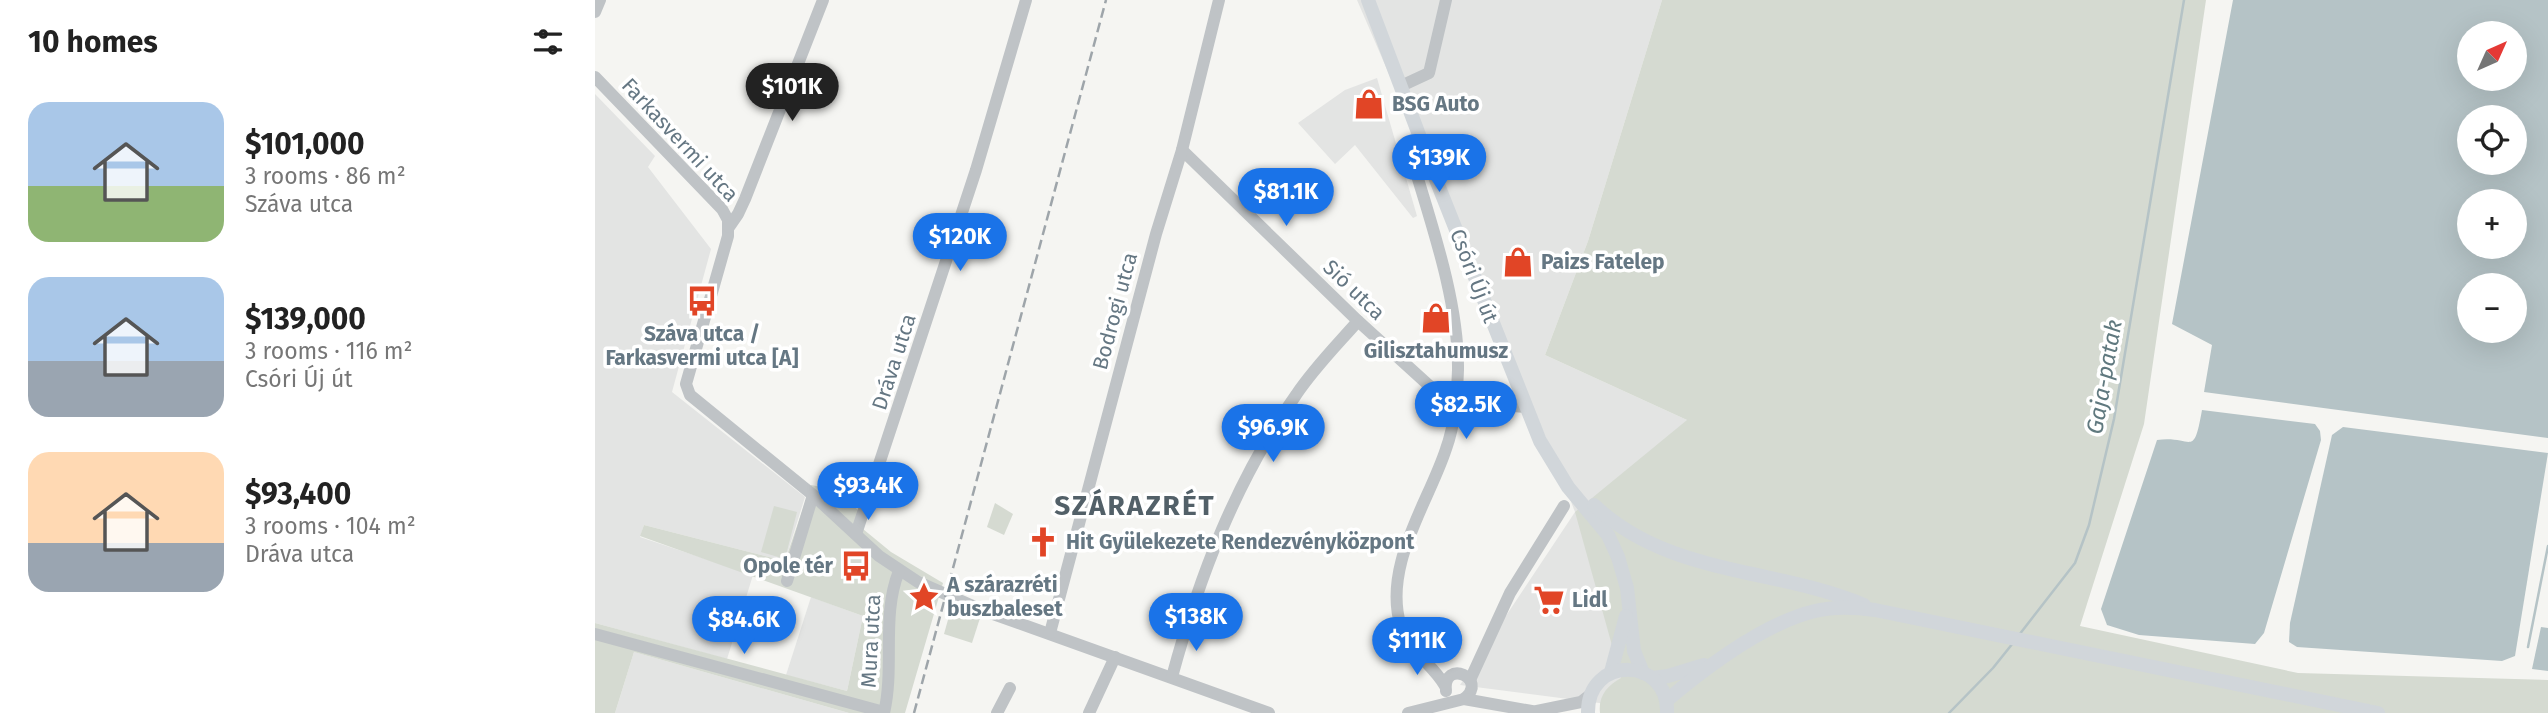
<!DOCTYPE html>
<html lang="en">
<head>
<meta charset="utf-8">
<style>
  body { margin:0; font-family:"Fira Sans",sans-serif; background:#f6f6f6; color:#222; height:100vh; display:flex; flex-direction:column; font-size:26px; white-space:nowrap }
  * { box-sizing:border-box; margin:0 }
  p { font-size:23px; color:#767676 }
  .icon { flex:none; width:38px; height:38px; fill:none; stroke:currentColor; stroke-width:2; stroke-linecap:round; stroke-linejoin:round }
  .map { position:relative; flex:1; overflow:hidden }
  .drawer { display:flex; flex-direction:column; background:#fff; width:595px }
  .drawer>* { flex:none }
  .needle { width:46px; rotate:45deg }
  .fabs { position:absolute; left:1862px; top:21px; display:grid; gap:14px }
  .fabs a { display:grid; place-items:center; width:70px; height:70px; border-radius:50%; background:#fff; box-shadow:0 7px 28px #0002; font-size:35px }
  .price { position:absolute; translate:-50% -60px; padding:0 16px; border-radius:24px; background:#1a73e8; color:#fff; font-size:23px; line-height:46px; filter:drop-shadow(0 2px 4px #0008) }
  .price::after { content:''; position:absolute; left:50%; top:42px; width:21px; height:16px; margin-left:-10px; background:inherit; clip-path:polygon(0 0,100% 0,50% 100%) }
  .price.active { background:#222; color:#fff }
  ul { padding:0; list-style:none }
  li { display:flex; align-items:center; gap:21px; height:175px; padding:0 28px }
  li span { display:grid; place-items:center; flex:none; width:196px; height:140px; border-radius:21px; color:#555 }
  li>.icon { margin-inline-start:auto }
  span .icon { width:84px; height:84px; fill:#fffc; stroke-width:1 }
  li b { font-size:30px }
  h2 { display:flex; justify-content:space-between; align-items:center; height:84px; padding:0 28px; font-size:30px }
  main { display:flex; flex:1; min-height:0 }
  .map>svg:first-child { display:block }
</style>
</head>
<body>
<main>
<section class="drawer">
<h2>10 homes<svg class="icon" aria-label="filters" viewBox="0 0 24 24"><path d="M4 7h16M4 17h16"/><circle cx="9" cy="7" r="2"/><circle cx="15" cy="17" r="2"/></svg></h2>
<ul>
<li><span style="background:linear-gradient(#a9c7e8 60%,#8fb573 0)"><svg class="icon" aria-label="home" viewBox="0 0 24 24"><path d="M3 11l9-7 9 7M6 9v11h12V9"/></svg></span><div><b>$101,000</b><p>3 rooms · 86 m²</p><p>Száva utca</p></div></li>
<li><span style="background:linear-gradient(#a9c7e8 60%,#9aa5b1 0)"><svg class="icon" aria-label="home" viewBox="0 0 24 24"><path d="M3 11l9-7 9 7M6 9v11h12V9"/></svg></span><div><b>$139,000</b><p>3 rooms · 116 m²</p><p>Csóri Új út</p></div></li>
<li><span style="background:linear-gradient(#ffd9b3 65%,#9aa5b1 0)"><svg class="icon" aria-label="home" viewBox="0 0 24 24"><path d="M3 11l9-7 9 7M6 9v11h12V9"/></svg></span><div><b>$93,400</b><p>3 rooms · 104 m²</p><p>Dráva utca</p></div></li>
</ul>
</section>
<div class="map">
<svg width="1953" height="713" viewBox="0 0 1953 713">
  <rect width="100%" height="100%" fill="#f5f5f2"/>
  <!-- built -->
  <g fill="#e3e4e3">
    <path d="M 762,0 L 1067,0 L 993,241 L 950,355 L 1092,420 L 1035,707 L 865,685 L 980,512 L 955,447 Z"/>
    <path d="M 782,78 L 822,216 L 818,218 L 760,145 L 740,164 L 703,123 L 750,90 Z"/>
    <path d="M 0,94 L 60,156 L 53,167 L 116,249 L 77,392 L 210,497 L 190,561 L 49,525 L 45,537 L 158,575 L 132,659 L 0,623 Z"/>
    <path d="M 216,597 L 268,616 L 252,691 L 191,675 Z"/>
    <path d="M 39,652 L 254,713 L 20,713 Z"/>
  </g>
  <!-- green -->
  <g fill="#d5dad1">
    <path d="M 1067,0 L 1611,0 L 1549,424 L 1485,626 L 1703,673 L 1953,680 L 1953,713 L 1005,713 C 1003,696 1012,686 1026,678 L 980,512 L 1092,420 L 950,355 L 993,241 Z"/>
    <path d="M 216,485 L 237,489 L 263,510 L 268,529 L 296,552 L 348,583 L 310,713 L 254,713 L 39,652 L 20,713 L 0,713 L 0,623 L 252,691 L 268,616 L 45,536 L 49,525 L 190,561 Z"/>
    <path d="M 400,503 L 418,514 L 409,535 L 392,527 Z"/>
    <path d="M 179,506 L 202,512 L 190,559 L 166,552 Z"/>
    <path d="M 356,609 L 385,618 L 377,643 L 349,634 Z"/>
  </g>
  <!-- water -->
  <g fill="#b5c3c6" fill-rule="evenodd">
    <path d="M 1638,0 L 1953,0 L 1953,438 L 1609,392 L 1617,345 L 1577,324 ZM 1920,33 L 1920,79 L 1874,79 L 1874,33 ZM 1920,117 L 1920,163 L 1874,163 L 1874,117 ZM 1874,201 L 1920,201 L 1920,247 L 1874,247 ZM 1874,285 L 1920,285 L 1920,331 L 1874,331 Z"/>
    <path d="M 1607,410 L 1720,424 L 1725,431 L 1726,440 L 1669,633 L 1660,644 L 1544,635 L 1512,625 L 1506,609 L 1562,440 C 1598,435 1598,460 1607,410 Z"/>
    <path d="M 1748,427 L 1953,453 L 1920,656 L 1907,661 L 1702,647 L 1694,642 L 1695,623 L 1737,435 Z"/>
    <path d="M 1946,627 L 1953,628 L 1953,671 L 1937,669 Z"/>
  </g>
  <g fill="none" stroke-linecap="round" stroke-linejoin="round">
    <!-- stream -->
    <g stroke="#b5c3c6" stroke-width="2.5">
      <path d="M 1424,635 L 1480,563 L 1494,525 L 1519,419 L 1589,0"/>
      <path d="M 1933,647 L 1953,546"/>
      <path d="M 1354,713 L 1398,668 L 1418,643"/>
    </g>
    <!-- minor -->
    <g stroke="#bfc3c6" stroke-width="12">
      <path d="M 0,12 L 5,0"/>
      <path d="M 0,77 L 127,209 L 133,220 L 133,236 L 91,384 L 95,395 L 218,495 L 284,556 L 323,582 L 387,610 L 674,713"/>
      <path d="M 806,86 L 834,73 L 851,0"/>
      <path d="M 812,142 C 832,212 864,297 863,370 C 862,397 860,424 851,449 C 833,504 787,566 806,627 C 814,652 838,664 850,686"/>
      <path d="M 587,150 L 763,321 L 850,400 L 930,407"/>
      <path d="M 134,227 L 143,214 L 150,199 L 228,0"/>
      <path d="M 261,534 L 381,170 L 431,0"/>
      <path d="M 192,581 L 218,495"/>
      <path d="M 455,633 L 561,234 L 587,150 L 624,0"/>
      <path d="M 0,634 L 289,712"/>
      <path d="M 577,677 C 604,577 641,480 701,395 C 719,368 742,345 763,321"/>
      <path d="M 875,680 L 915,593 L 969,506"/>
      <path d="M 851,691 C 847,658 895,678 869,699"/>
      <path d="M 942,711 L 986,702 L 995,695"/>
      <path d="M 289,713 C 300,666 286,616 304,571"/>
      <path d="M 402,713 L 415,688"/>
      <path d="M 494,713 L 520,657"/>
      <path d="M 813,713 L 869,699 L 948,713"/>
    </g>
    <!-- major -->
    <g stroke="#d1d6da" stroke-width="14">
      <path d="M 773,0 L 840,177 L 945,441 L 973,487 L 1013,535 L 1023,557 L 1032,588 L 1039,651 L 1048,673"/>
      <path d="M 999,505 C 1073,576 1179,567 1269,605"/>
      <path d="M 1016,672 L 1031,616"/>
      <path d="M 1057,678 L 1073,676 L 1109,665"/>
      <path d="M 1071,701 C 1110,668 1170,623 1220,611 C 1240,606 1259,607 1280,610 L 1783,713"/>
      <path d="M 993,713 C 992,655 1074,656 1072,713"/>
    </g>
    <!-- rail -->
    <path stroke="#9ea5aa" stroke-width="2.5" stroke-dasharray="10 5" stroke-linecap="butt" d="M 319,713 L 511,0"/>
  </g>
  <!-- icons -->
  <defs>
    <g id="shop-bare" transform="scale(2.415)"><path d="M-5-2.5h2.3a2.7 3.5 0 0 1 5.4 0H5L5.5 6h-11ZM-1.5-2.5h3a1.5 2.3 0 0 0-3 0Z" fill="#e14526" stroke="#fff" stroke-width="2.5" paint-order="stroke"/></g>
    <g id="bus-bare" transform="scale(2.415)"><path d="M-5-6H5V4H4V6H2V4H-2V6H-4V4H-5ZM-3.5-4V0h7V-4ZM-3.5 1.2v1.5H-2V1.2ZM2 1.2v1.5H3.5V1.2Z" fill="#e14526" stroke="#fff" stroke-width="2.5" paint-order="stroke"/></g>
    <g id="church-bare" transform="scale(2.415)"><path d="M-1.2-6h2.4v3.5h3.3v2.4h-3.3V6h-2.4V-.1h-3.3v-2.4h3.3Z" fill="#e14526" stroke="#fff" stroke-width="2.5" paint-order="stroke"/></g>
    <g id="sight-bare" transform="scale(2.415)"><path d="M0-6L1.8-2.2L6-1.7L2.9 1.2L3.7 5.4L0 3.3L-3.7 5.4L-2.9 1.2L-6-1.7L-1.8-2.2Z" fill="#e14526" stroke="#fff" stroke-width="2.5" paint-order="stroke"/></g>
    <g id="supermarket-bare" transform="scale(2.415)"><path d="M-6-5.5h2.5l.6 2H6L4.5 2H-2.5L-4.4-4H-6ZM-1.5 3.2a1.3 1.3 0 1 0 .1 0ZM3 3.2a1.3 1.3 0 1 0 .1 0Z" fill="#e14526" stroke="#fff" stroke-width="2.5" paint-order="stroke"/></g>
  </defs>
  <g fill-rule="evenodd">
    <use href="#shop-bare" x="774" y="104"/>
    <use href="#shop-bare" x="923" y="262"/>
    <use href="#bus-bare" x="107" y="301"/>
    <use href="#shop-bare" x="841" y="318"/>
    <use href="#church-bare" x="448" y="542"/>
    <use href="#bus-bare" x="261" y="566"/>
    <use href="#sight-bare" x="329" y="597"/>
    <use href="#supermarket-bare" x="954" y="600"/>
  </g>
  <g text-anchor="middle" stroke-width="7" stroke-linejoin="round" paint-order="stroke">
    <!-- poi labels -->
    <g font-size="21" font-weight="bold" fill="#657783" stroke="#fff" text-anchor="start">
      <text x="797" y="111">BSG Auto</text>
      <text x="946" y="269">Paizs Fatelep</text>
      <text x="107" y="341" text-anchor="middle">Száva utca /<tspan x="107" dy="24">Farkasvermi utca [A]</tspan></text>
      <text x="841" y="358" text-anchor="middle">Gilisztahumusz</text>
      <text x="471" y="549">Hit Gyülekezete Rendezvényközpont</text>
      <text x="238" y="573" text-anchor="end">Opole tér</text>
      <text x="352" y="592">A szárazréti<tspan x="352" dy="24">buszbaleset</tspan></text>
      <text x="977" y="607">Lidl</text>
    </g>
    <!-- street labels -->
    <g font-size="21" fill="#657783" stroke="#fff">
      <text transform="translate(85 140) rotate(47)" y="7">Farkasvermi utca</text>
      <text transform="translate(879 276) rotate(69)" y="7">Csóri Új út</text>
      <text transform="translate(759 290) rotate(44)" y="7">Sió utca</text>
      <text transform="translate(520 311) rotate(-75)" y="7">Bodrogi utca</text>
      <text transform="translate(299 362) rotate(-72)" y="7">Dráva utca</text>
      <text transform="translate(276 641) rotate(-87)" y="7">Mura utca</text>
    </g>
    <!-- water labels -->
    <g font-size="23" font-style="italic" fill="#60797f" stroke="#fff">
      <text transform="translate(1509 377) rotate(-80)" y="8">Gaja-patak</text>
    </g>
    <!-- district labels -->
    <g font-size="28" font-weight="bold" letter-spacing="2" fill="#526068" stroke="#fff">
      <text x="540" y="515">SZÁRAZRÉT</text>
    </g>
  </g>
</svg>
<div class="fabs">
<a><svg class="needle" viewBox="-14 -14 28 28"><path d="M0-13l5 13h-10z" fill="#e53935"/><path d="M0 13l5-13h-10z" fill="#767676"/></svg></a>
<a><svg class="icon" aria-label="locate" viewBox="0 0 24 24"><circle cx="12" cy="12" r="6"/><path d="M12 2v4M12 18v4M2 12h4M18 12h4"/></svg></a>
<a>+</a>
<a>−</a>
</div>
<b class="price active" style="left:197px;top:123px">$101K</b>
<b class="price" style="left:844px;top:194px">$139K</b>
<b class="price" style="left:691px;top:228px">$81.1K</b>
<b class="price" style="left:365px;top:273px">$120K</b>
<b class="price" style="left:871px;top:441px">$82.5K</b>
<b class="price" style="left:678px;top:464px">$96.9K</b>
<b class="price" style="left:273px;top:522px">$93.4K</b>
<b class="price" style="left:601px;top:653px">$138K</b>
<b class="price" style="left:149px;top:656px">$84.6K</b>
<b class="price" style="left:822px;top:677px">$111K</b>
</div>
</main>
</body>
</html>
